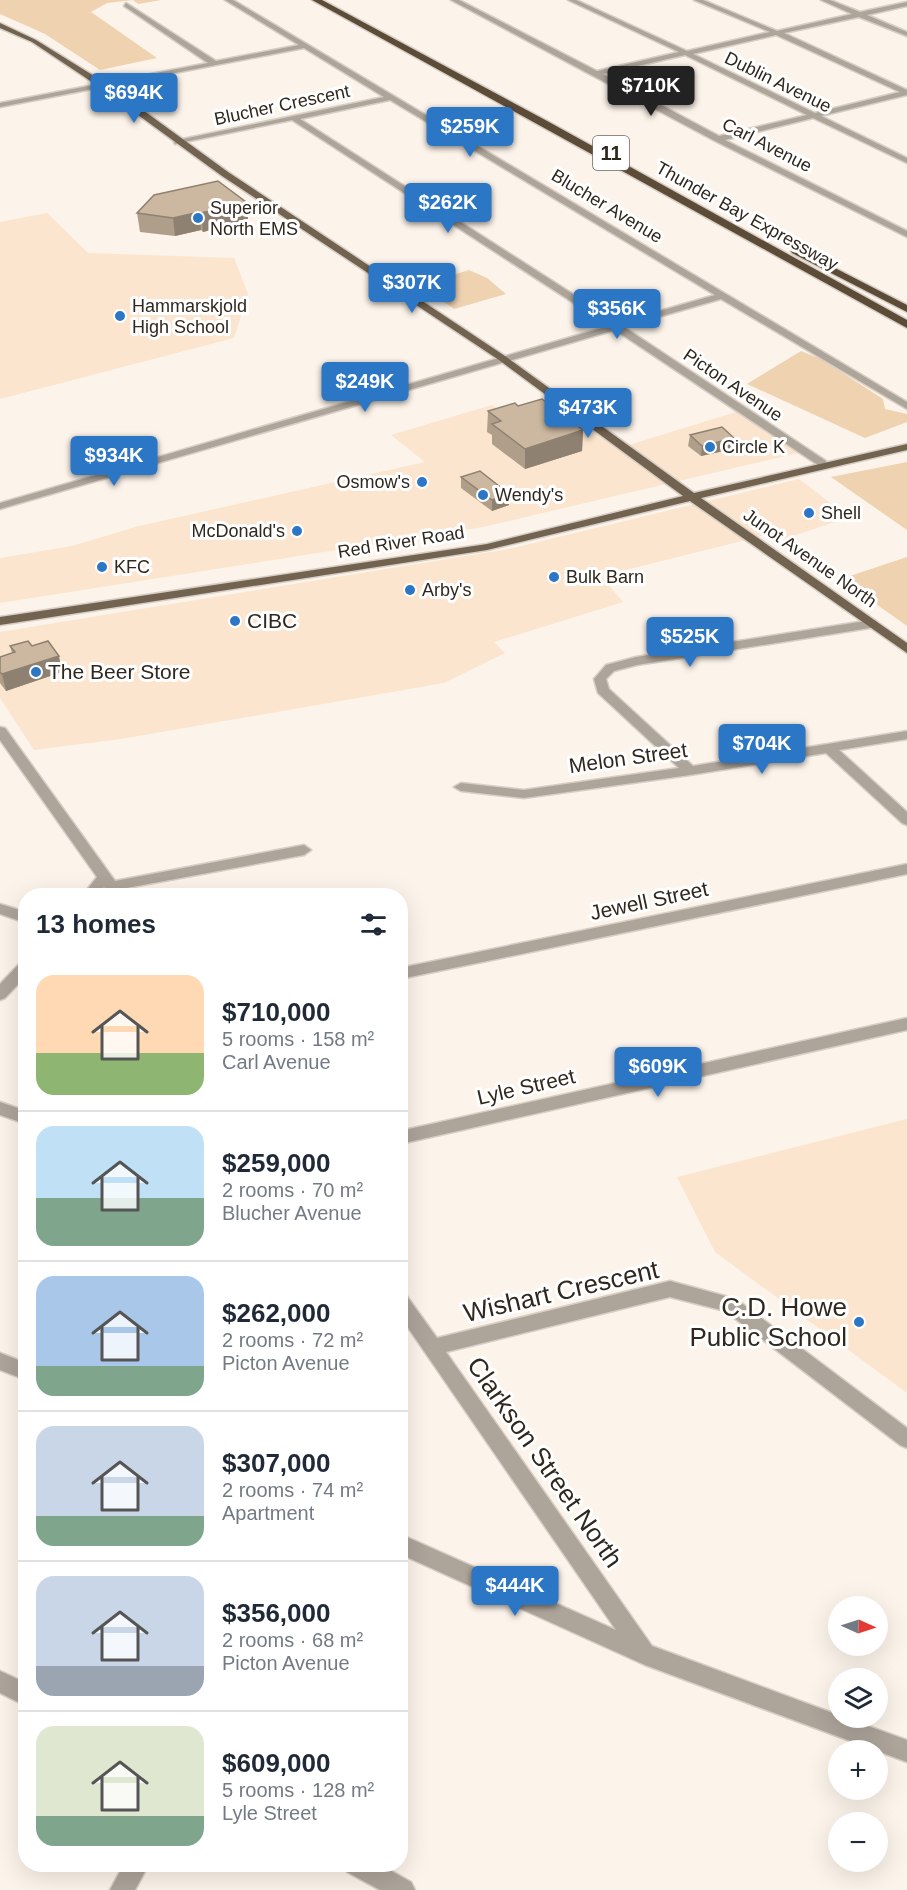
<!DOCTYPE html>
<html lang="en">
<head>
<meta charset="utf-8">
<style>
  body { margin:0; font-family:Arial,sans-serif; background:#f2f2f3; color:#1f2937; height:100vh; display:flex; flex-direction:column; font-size:22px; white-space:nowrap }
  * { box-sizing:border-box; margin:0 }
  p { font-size:20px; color:#747a83 }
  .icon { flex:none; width:33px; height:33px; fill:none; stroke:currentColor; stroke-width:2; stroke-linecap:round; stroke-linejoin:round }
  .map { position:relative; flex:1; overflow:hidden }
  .sheet { position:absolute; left:18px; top:888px; width:390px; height:984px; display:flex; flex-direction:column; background:#fff; border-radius:24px; box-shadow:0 6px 24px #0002 }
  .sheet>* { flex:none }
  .needle { width:39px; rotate:93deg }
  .fabs { position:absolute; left:828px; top:1596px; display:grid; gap:12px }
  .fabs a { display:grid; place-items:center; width:60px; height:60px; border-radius:50%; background:#fff; box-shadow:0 6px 24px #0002; font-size:30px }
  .price { position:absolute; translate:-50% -51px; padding:0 14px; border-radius:6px; background:#2c76c6; color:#fff; font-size:20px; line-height:39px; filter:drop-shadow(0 2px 3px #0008) }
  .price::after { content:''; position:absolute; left:50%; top:36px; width:18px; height:14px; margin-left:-9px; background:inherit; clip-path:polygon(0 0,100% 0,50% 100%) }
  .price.current { background:#222; color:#fff }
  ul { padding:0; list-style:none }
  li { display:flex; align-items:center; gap:18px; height:150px; padding:0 18px }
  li+li { border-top:2px solid #e0e1e3 }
  li span { display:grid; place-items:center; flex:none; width:168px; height:120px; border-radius:18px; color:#555 }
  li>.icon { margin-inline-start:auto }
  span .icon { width:72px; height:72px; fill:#fffc; stroke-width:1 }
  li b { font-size:26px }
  h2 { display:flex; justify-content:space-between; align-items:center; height:72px; padding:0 18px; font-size:26px }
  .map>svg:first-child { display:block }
</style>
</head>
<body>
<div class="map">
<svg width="907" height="1890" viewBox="0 0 907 1890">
  <rect width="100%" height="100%" fill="#fcf3ea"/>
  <!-- built -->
  <g fill="#fbe5ce">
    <path d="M 47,213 L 88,253 L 234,258 L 248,294 L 234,338 L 0,399 L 0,222 Z"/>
    <path d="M 492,405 L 517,423 L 564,409 L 619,448 L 736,412 L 798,453 L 483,527 L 0,603 L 0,558 L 72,546 L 139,526 L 425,462 L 391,435 Z"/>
    <path d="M 799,479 L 849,517 L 784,539 L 774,533 L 601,576 L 623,602 L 494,642 L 505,653 L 444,683 L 121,739 L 34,750 L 0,698 L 0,632 L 509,549 Z"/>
    <path d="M 907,1119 L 907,1393 L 715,1252 L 677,1177 Z"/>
  </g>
  <!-- green -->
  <g fill="#efd2b0">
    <path d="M 0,0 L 161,0 L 138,4 L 133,0 L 107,3 L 91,12 L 157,58 L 100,70 L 45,34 L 0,14 Z"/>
    <path d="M 469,270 L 487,278 L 506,294 L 454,309 L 421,285 Z"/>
    <path d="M 801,351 L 823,360 L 883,399 L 885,409 L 907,414 L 907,422 L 865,438 L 747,384 Z"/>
    <path d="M 907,462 L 907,530 L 831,477 Z"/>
    <path d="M 907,557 L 907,626 L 841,579 Z"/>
  </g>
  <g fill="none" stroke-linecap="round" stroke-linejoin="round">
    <!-- minor casing -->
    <g stroke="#d7cec5" stroke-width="3">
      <g id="minor">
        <path d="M 225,0 L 233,0 L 907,402 L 907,409 L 721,299 L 624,327 L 826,461 L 826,465 L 818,465 L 615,330 L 0,509 L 0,503 L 609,326 L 292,120 L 175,144 L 174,142 L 178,140 L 384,97 L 304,48 L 0,107 L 0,103 L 208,63 L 124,6 L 126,3 L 216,61 L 299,45 ZM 390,100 L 715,295 L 618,323 L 300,119 Z"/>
        <path d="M 451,0 L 459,0 L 597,71 L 679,52 L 568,0 L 576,0 L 687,51 L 770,32 L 694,0 L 703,0 L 777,31 L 852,14 L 821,0 L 830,0 L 860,12 L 907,2 L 907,6 L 867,15 L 907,32 L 907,36 L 859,17 L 784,33 L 907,90 L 907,95 L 821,116 L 907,158 L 907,163 L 813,118 L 725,140 L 907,231 L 907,237 L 715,141 ZM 776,35 L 900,92 L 815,113 L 693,54 ZM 685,55 L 807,115 L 719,136 L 603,74 Z"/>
        <path d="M 872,620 L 876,621 L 876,627 L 637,665 L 614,671 L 606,679 L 609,689 L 693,766 L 907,731 L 907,739 L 839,750 L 907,812 L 907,825 L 902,823 L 826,753 L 690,775 L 524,798 L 461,791 L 454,787 L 461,783 L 524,790 L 679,768 L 598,693 L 594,679 L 606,665 L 636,657 Z"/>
        <path d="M 0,727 L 5,728 L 115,881 L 304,845 L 311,850 L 304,855 L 121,889 L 125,896 L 110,896 L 104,887 L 97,896 L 82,896 L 97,877 L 0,740 Z"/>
        <path d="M 907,864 L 907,874 L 400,979 L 400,968 Z"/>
        <path d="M 0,904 L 26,912 L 26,923 L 0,914 Z"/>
        <path d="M 26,961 L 26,976 L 5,998 L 0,1000 L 0,984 L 21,962 Z"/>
        <path d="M 907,1018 L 907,1030 L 400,1144 L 400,1131 Z"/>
        <path d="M 0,1102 L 26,1111 L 26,1124 L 0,1115 Z"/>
        <path d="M 670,1281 L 736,1299 L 907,1428 L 907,1448 L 900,1445 L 725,1311 L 670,1297 L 446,1352 L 652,1646 L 838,1715 L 838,1718 L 846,1718 L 907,1740 L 907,1762 L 645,1665 L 400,1554 L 400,1534 L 616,1630 L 400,1316 L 400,1292 L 406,1295 L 437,1338 Z"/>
        <path d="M 0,1353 L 26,1363 L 26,1380 L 0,1370 Z"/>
        <path d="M 0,1671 L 26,1683 L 26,1706 L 0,1693 Z"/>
        <path d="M 124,1864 L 149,1864 L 135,1890 L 110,1890 Z"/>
        <path d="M 344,1864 L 379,1864 L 411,1882 L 415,1890 L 380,1890 L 347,1872 Z"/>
      </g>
    </g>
    <!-- major casing -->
    <g stroke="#d7cec5" stroke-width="3">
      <path id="major" d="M 0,23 L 36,40 L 107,84 L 228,172 L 505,356 L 694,493 L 907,444 L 907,450 L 701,498 L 907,643 L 907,653 L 690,501 L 487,550 L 0,625 L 0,617 L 487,544 L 683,496 L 499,360 L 222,176 L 101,88 L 32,42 L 0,28 Z"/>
    </g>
    <!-- highway casing -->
    <g stroke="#d7cec5" stroke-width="3">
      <g id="highway">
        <path d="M 312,0 L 322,0 L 549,122 L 907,320 L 907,328 Z"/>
        <path d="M 796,248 L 907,305 L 907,312 L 792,253 L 791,251 Z"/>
      </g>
    </g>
    <!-- minor -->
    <use href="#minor" fill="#ada49a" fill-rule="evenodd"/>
    <!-- major -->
    <use href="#major" fill="#726250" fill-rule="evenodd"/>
    <!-- highway -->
    <use href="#highway" fill="#5c4b37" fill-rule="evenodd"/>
  </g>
  <!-- wall -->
  <g fill="#af9e8a">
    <path d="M 246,202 L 248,220 L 203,232 L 201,230 L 175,236 L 140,232 L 137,213 Z"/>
    <path d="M 518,406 L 583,430 L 582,451 L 525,469 L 492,444 L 492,435 L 487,432 L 488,411 Z"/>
    <path d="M 690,435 L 733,449 L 701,456 L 688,446 Z"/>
    <path d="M 461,477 L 509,505 L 492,511 L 461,488 Z"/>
    <path d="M 10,646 L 32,646 L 62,672 L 6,691 L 0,683 L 0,657 L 12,653 Z"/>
  </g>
  <!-- shaded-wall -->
  <g fill="#8f8171">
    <path d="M 246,202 L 248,220 L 203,232 L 201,213 Z"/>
    <path d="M 199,212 L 201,230 L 175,236 L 173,218 Z"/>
    <path d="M 583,430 L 582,451 L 525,469 L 525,449 Z"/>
    <path d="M 734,438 L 733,449 L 701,456 L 702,446 Z"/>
    <path d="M 509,494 L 509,505 L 492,511 L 492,500 Z"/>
    <path d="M 59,656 L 62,672 L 6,691 L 2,674 Z"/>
  </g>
  <!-- building -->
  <g fill="#ccb8a1" stroke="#8f8171" stroke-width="1.5">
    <path d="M 218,181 L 246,202 L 201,213 L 199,212 L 173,218 L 137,213 L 154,195 Z"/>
    <path d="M 542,399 L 583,430 L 525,449 L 492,424 L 501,421 L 488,411 L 515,403 L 518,406 Z"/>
    <path d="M 722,427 L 734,438 L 702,446 L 690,435 Z"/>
    <path d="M 480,471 L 509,494 L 492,500 L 461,477 Z"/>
    <path d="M 28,641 L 32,646 L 48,641 L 59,656 L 2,674 L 0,672 L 0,657 L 15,652 L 10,646 Z"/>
  </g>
  <!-- markers -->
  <g fill="#2c76c6" stroke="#fff" stroke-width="2">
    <circle cx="198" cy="218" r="6"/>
    <circle cx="120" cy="316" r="6"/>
    <circle cx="710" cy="447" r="6"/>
    <circle cx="422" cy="482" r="6"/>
    <circle cx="483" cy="495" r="6"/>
    <circle cx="809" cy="513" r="6"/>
    <circle cx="297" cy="531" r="6"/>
    <circle cx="102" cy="567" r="6"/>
    <circle cx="554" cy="577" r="6"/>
    <circle cx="410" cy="590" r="6"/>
    <circle cx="235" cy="621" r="6"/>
    <circle cx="36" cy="672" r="6"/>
    <circle cx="859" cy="1322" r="6"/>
  </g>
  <g text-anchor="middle" stroke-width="6" stroke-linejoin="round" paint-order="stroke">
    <!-- far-street labels -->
    <g font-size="18" fill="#30281f" stroke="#fff">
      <text transform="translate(778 82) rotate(26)" y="6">Dublin Avenue</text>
      <text transform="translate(282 105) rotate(-12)" y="6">Blucher Crescent</text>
      <text transform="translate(767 145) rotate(27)" y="6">Carl Avenue</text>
      <text transform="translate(607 206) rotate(31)" y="6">Blucher Avenue</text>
      <text transform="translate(747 216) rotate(29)" y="6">Thunder Bay Expressway</text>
      <text transform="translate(733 385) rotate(34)" y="6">Picton Avenue</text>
      <text transform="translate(401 542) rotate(-9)" y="6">Red River Road</text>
      <text transform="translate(810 558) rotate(35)" y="6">Junot Avenue North</text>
    </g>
    <!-- far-poi labels -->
    <g font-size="18" fill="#30281f" stroke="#fff" text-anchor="start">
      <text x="210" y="214">Superior<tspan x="210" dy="21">North EMS</tspan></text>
      <text x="132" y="312">Hammarskjold<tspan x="132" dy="21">High School</tspan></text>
      <text x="722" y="453">Circle K</text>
      <text x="410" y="488" text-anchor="end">Osmow's</text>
      <text x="495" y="501">Wendy's</text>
      <text x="821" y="519">Shell</text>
      <text x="285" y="537" text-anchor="end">McDonald's</text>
      <text x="114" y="573">KFC</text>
      <text x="566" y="583">Bulk Barn</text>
      <text x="422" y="596">Arby's</text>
    </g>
    <!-- shield labels -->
    <rect fill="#fff" stroke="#6e6862" stroke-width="1.5" x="593" y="136" width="36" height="34" rx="4.5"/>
    <g font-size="20" font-weight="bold" fill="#30281f">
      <text x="611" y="160">11</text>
    </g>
    <!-- poi labels -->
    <g font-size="21" fill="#30281f" stroke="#fff" text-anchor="start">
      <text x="247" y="628">CIBC</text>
      <text x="48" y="679">The Beer Store</text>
    </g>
    <!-- street labels -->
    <g font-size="21" fill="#30281f" stroke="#fff">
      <text transform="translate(628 758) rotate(-8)" y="7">Melon Street</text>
      <text transform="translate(649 901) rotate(-12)" y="7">Jewell Street</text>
      <text transform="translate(526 1087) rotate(-13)" y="7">Lyle Street</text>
    </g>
    <!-- near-street labels -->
    <g font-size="26" fill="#30281f" stroke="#fff">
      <text transform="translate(561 1291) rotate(-13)" y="9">Wishart Crescent</text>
      <text transform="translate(545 1462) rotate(55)" y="9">Clarkson Street North</text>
    </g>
    <!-- near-poi labels -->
    <g font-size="26" fill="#30281f" stroke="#fff" text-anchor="end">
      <text x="847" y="1316">C.D. Howe<tspan x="847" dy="30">Public School</tspan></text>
    </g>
  </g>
</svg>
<div class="fabs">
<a><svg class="needle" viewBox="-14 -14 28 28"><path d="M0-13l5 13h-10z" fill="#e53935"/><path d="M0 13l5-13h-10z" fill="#747a83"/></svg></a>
<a><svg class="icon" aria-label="layers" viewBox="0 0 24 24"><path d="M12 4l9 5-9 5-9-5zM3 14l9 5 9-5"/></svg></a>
<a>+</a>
<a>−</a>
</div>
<b class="price current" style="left:651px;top:117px">$710K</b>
<b class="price" style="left:134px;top:124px">$694K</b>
<b class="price" style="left:470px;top:158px">$259K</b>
<b class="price" style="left:448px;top:234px">$262K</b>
<b class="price" style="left:412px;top:314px">$307K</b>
<b class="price" style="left:617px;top:340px">$356K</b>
<b class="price" style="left:365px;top:413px">$249K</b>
<b class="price" style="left:588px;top:439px">$473K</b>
<b class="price" style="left:114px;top:487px">$934K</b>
<b class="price" style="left:690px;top:668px">$525K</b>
<b class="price" style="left:762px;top:775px">$704K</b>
<b class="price" style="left:658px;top:1098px">$609K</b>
<b class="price" style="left:515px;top:1617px">$444K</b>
<section class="sheet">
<h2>13 homes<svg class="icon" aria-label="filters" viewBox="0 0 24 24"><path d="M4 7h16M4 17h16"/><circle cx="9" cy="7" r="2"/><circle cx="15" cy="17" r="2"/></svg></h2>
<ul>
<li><span style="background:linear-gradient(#ffd9b3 65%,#8fb573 0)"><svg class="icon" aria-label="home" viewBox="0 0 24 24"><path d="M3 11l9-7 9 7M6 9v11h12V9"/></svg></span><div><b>$710,000</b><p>5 rooms · 158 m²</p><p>Carl Avenue</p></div></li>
<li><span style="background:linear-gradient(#bfe0f5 60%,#7fa58c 0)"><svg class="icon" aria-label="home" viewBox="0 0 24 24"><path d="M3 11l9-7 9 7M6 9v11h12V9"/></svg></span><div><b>$259,000</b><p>2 rooms · 70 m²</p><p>Blucher Avenue</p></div></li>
<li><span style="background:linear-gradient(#a9c7e8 75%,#7fa58c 0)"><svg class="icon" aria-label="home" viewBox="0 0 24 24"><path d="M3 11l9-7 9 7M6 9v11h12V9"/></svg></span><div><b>$262,000</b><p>2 rooms · 72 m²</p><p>Picton Avenue</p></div></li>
<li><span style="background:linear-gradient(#c9d6e8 75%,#7fa58c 0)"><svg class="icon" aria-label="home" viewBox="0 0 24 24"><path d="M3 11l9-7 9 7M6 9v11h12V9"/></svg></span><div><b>$307,000</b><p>2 rooms · 74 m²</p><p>Apartment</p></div></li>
<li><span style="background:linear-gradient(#c9d6e8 75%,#9aa5b1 0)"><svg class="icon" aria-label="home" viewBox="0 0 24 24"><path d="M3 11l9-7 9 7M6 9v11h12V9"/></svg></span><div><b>$356,000</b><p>2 rooms · 68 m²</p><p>Picton Avenue</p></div></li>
<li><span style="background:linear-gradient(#dfe7d0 75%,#7fa58c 0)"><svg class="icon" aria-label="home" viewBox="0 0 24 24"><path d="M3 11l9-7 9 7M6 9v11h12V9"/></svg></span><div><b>$609,000</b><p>5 rooms · 128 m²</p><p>Lyle Street</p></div></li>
</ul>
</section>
</div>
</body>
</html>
